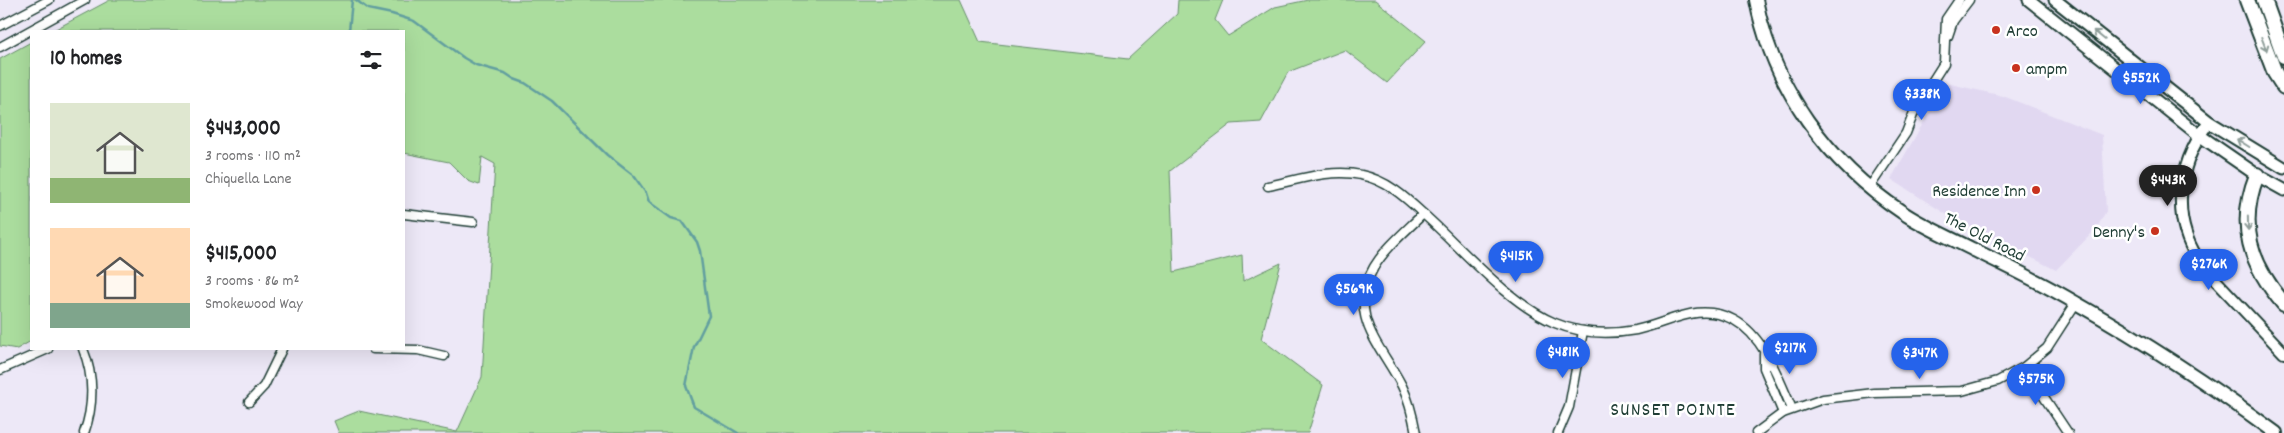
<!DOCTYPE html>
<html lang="en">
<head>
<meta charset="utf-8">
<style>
  body { margin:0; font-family:Dekko,sans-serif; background:#f2f2f2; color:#202124; height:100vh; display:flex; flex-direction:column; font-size:19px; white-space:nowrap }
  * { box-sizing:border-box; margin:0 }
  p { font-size:16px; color:#757577 }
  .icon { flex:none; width:28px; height:28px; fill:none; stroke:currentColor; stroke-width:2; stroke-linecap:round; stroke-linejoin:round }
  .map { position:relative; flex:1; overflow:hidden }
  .details { position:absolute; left:30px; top:30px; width:375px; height:320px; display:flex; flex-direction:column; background:#fff; border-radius:0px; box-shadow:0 5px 20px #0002 }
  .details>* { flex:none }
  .price { position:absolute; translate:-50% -42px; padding:0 11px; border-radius:18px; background:#2563eb; color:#fff; font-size:16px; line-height:32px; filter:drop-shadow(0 1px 2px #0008) }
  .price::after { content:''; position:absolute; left:50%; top:30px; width:15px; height:11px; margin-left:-8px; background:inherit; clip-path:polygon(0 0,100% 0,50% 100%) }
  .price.selected { background:#222; color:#fff }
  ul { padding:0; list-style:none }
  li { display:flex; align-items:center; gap:15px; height:125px; padding:0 20px }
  li span { display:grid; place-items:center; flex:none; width:140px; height:100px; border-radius:0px; color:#555 }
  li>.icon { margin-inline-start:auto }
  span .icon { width:60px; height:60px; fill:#fffc; stroke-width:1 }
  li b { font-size:21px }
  h2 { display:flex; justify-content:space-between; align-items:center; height:60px; padding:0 20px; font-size:21px }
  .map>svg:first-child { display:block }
</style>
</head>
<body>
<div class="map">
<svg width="2284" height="433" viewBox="0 0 2284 433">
  <rect width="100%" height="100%" fill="#ede8f7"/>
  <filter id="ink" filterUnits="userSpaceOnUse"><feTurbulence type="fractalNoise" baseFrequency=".02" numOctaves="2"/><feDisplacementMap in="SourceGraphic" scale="10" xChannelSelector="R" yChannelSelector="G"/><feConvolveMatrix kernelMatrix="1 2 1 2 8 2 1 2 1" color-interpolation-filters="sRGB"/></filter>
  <g filter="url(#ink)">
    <!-- built -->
    <path fill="#e1d8f1" d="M 1946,83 L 2003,96 L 2102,135 L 2106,211 L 2097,228 L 2056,270 L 1949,216 L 1891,179 Z"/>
    <!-- green -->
    <g fill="#abdd9e" stroke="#658d69">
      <path d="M 110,0 L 961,0 L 980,42 L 1128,59 L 1177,14 L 1178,0 L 1223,0 L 1215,20 L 1228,36 L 1275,7 L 1308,0 L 1375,0 L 1426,41 L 1387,83 L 1345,50 L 1288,72 L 1261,122 L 1231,124 L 1170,171 L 1174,272 L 1242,255 L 1243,281 L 1281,263 L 1261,339 L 1323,385 L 1308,433 L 339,433 L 334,421 L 359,411 L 457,432 L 482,377 L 495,164 L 482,157 L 479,185 L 468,181 L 449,162 L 404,153 L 404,31 L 52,31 Z"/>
      <path d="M 31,42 L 31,341 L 17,349 L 0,346 L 0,59 Z"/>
    </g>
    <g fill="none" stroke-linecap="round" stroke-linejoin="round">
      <!-- stream -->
      <g stroke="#629f9f" stroke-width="2.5">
        <path d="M 356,0 L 368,9 L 392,14 L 414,21 L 464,58 L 476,65 L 505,73 L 514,79 L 525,83 L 552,101 L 607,155 L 634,176 L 646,193 L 649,202 L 671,218 L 682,221 L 697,242 L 700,251 L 709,316 L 694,347 L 686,386 L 694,407 L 738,433"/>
        <path d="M 349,31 L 352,0"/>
      </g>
      <!-- minor casing -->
      <g stroke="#1f3d34" stroke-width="11">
        <g id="minor">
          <path d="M 0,26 L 49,0"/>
          <path d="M 1948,36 L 1953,21 L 1969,0"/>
          <path d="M 0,47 L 85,0"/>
          <path d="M 1268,186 C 1298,180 1331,168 1361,175 C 1390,181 1409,201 1430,220 C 1466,253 1510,304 1555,323 C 1581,334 1608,335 1636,330 C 1670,323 1698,301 1734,320 C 1764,336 1779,379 1792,409"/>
          <path d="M 1869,188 L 1906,133 L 1916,107 L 1944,63 L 1946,19 L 1959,0"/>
          <path d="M 404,214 L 473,222"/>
          <path d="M 83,349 C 94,376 94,406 84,433"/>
          <path d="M 373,349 L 418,350 L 444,356"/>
          <path d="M 1764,354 L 1764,368 L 1783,413"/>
          <path d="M 2024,367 L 2068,433"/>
          <path d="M 0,370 L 48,349"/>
          <path d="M 249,402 L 264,386 L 282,349"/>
          <path d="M 1416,433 C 1413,417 1409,400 1402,386 C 1381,345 1346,316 1374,267 C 1386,247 1407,230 1423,214"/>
          <path d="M 1558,433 L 1569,407 L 1583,331"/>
          <path d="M 1756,433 L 1783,413 L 1823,399 L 1874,393 L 1962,391 L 1998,381 L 2024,367 L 2047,348 L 2076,303"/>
        </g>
      </g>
      <!-- tertiary casing -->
      <g stroke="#1f3d34" stroke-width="14">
        <path id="tertiary" d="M 2209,122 C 2175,168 2169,226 2207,271 L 2284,353"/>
      </g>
      <!-- secondary casing -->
      <g stroke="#1f3d34" stroke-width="15">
        <g id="secondary">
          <path d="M 2029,0 L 2199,135 L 2257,175 L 2284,190"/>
          <path d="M 2055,0 L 2209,122 L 2284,168"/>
        </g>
      </g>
      <!-- primary casing -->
      <g stroke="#1f3d34" stroke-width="16">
        <path id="primary" d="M 1756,0 C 1773,88 1828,163 1902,212 C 1924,227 1949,237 1972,249 C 2007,266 2043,283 2076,303 C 2145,342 2212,386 2276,433"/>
      </g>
      <!-- motorway casing -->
      <g stroke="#1f3d34" stroke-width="18">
        <g id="motorway">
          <path d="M 2247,0 L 2275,73 L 2284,87"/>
          <path d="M 2264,0 L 2284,56"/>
          <path d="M 2257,175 C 2237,225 2250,264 2284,304"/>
        </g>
      </g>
      <!-- minor -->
      <use href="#minor" stroke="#fff" stroke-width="8"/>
      <!-- tertiary -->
      <use href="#tertiary" stroke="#fff" stroke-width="10"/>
      <!-- secondary -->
      <use href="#secondary" stroke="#fff" stroke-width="11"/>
      <!-- primary -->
      <use href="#primary" stroke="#fff" stroke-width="12"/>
      <!-- motorway -->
      <use href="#motorway" stroke="#fff" stroke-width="14"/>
    </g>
    <!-- one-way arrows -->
    <defs><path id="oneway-shaft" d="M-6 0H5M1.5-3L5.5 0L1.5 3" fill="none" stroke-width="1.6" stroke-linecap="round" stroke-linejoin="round" transform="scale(1.25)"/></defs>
    <g stroke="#8f9e9a">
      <use href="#oneway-shaft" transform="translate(2099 35) rotate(-141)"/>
      <use href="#oneway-shaft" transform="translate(2264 44) rotate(69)"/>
      <use href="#oneway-shaft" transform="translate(2243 143) rotate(-148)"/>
      <use href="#oneway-shaft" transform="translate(2248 223) rotate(89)"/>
    </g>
  </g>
  <!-- markers -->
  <g fill="#c8321e" stroke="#fff" stroke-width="2">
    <circle cx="1996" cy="30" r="5"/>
    <circle cx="2016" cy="68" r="5"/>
    <circle cx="2036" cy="190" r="5"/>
    <circle cx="2155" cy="231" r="5"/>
  </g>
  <g text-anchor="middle" stroke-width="5" stroke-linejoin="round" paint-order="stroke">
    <!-- poi labels -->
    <g font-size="18" fill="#1f3d34" stroke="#fff" text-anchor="start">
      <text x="2006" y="36">Arco</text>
      <text x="2026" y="74">ampm</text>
      <text x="2026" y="196" text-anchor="end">Residence Inn</text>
      <text x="2145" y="237" text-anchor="end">Denny's</text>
    </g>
    <!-- street labels -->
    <g font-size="18" fill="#1f3d34" stroke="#fff">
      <text transform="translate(1985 236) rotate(27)" y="6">The Old Road</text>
    </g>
    <!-- quarter labels -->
    <g font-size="20" letter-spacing="1" fill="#1f3d34" stroke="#fff">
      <text x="1673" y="415">SUNSET POINTE</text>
    </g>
  </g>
</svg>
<b class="price" style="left:2141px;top:105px">$552K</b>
<b class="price" style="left:1922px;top:121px">$338K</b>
<b class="price selected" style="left:2168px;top:207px">$443K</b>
<b class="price" style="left:1516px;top:283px">$415K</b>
<b class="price" style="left:2209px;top:291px">$276K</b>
<b class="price" style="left:1354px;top:316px">$569K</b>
<b class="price" style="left:1790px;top:375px">$217K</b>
<b class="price" style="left:1563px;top:379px">$481K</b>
<b class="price" style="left:1920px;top:380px">$347K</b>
<b class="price" style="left:2036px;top:406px">$575K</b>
<section class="details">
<h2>10 homes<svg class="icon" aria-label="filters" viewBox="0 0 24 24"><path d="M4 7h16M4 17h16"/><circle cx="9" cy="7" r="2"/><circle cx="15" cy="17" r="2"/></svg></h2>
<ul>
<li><span style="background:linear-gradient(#dfe7d0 75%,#8fb573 0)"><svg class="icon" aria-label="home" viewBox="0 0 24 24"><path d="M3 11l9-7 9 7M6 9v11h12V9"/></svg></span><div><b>$443,000</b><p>3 rooms · 110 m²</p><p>Chiquella Lane</p></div></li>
<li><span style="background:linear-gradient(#ffd9b3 75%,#7fa58c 0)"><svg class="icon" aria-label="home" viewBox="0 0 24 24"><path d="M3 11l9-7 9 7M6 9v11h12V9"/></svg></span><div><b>$415,000</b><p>3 rooms · 86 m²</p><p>Smokewood Way</p></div></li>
</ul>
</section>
</div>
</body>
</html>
